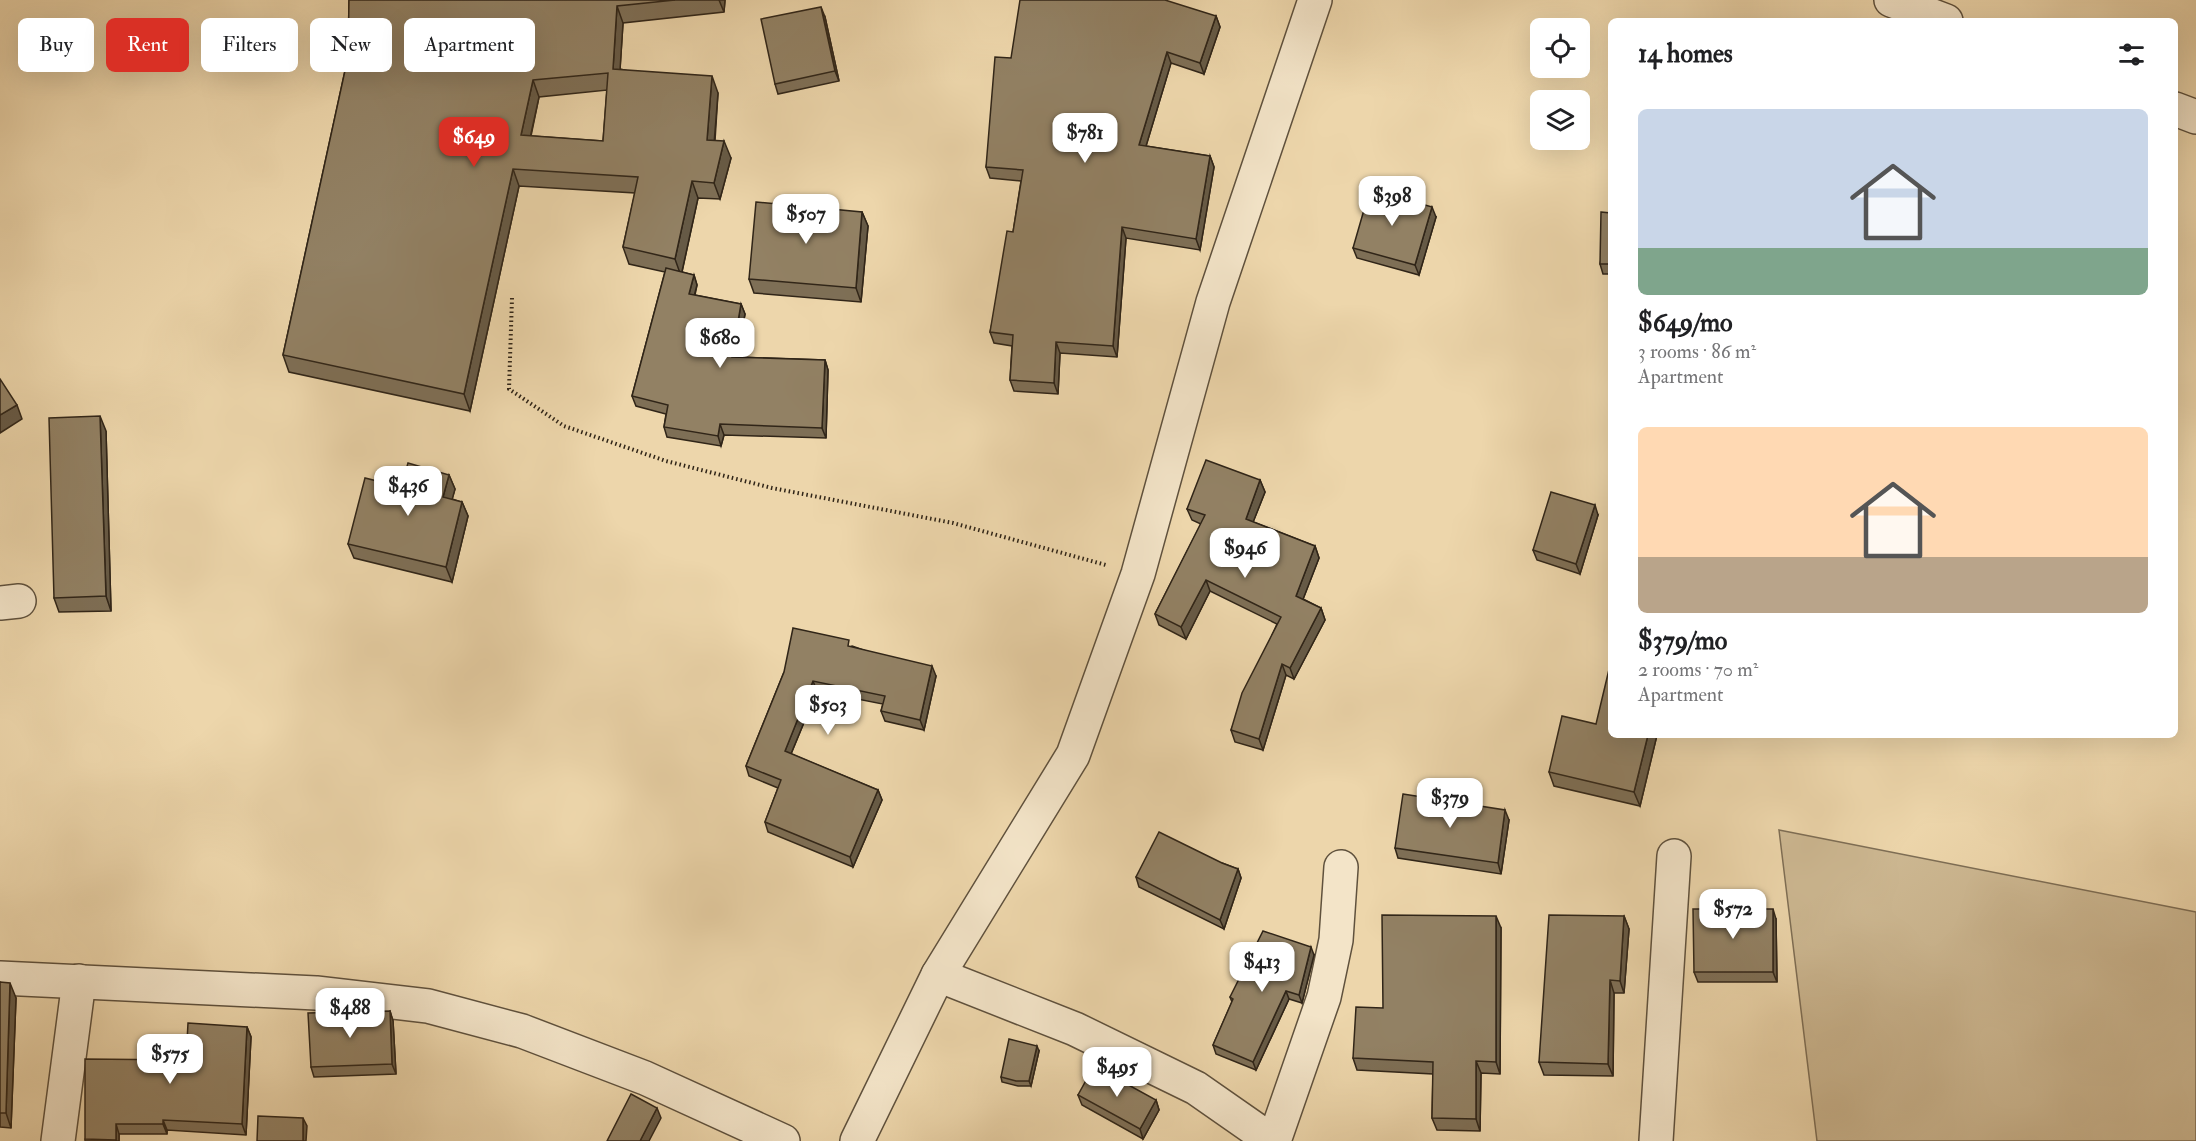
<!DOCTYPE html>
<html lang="en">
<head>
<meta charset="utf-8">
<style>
  body { margin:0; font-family:"IM FELL Double Pica",serif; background:#f2f2f2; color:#202124; height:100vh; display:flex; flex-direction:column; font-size:22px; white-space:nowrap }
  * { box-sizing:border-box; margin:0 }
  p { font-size:20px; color:#757577 }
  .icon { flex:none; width:33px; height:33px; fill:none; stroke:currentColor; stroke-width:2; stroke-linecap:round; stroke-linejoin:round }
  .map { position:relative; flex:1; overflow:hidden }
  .drawer { position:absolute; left:1608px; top:18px; width:570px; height:720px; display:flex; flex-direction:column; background:#fff; border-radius:9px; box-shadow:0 6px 24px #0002 }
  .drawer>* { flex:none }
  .guide { position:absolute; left:18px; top:18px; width:570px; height:54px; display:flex; gap:12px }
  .buttons { position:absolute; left:1530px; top:18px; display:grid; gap:12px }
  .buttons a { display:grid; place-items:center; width:60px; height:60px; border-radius:9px; background:#fff; box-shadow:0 6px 24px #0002; font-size:30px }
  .price { position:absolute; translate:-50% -51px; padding:0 14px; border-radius:12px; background:#fff; color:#222; font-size:20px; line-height:39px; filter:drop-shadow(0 2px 3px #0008) }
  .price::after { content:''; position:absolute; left:50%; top:36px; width:18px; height:14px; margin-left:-9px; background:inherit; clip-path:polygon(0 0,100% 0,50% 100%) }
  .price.current { background:#d93025; color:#fff }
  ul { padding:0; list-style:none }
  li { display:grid; align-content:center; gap:12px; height:318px; padding:0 30px }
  li span { display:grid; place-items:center; height:186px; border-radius:9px; color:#555 }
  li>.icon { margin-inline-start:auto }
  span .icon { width:108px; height:108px; fill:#fffc; stroke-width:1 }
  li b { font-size:26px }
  h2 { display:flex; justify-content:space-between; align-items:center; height:72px; padding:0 30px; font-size:26px }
  .chip { padding:0 21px; border-radius:9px; background:#fff; box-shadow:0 6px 24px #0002; font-size:21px; line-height:54px }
  .chip.current { background:#d93025; color:#fff }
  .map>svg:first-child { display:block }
</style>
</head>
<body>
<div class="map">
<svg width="2196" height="1141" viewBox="0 0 2196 1141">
  <rect width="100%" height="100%" fill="#edd6ab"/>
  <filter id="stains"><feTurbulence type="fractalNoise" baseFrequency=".00333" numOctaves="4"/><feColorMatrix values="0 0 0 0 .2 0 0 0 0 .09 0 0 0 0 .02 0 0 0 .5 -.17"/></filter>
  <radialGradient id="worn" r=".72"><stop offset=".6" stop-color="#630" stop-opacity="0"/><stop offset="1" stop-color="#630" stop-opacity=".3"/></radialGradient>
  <!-- green -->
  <path fill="#cdb892" stroke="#7e6e55" stroke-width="1.5" d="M 1779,830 L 2196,912 L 2196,1141 L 1817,1141 Z"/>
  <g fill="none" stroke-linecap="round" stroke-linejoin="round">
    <!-- minor casing -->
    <g stroke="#5f513d" stroke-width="36">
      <g id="minor">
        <path d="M 1891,0 L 1946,21"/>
        <path d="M 2175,109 L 2196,117"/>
        <path d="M 0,603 L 19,601"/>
        <path d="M 938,975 L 1075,1029 L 1196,1088 L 1272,1141"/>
        <path d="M 0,978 L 316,993 L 428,1006 L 522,1031 L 645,1078 L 783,1141"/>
        <path d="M 58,1141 L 79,981"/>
        <path d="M 857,1141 L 938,975 L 1073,755 L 1138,574 L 1213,302 L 1315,0"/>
        <path d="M 1274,1141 L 1324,997 L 1336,940 L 1341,867"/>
        <path d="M 1656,1141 L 1674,856"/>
      </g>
    </g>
    <!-- path -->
    <path stroke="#302518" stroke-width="4" stroke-dasharray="1.5 3" stroke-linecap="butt" d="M 512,298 L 509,389 L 564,426 L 666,461 L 772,488 L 953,523 L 1106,565"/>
    <!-- minor -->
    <use href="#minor" stroke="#f3e4c8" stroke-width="33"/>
  </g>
  <!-- wall -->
  <g fill="#7e6f56" stroke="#302518" stroke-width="1.5" fill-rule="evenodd">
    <path d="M 349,0 L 725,0 L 724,12 L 623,23 L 620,69 L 718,93 L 715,141 L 731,158 L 720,199 L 698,198 L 682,272 L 694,275 L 697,285 L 695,295 L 741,304 L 745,314 L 737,357 L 825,360 L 828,370 L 826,438 L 724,435 L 721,446 L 667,437 L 664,427 L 666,414 L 636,406 L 632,396 L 665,272 L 629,264 L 623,247 L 635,193 L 519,186 L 470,411 L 289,372 L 283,355 L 348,57 ZM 607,90 L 603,141 L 531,136 L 539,97 Z"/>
    <path d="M 1216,16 L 1220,27 L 1204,74 L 1171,63 L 1146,146 L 1210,156 L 1214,167 L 1200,250 L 1126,238 L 1117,357 L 1060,353 L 1058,394 L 1014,391 L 1010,380 L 1012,346 L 994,343 L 990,332 L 1013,232 L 1021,181 L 990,178 L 986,167 L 1011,58 Z"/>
    <path d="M 825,17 L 839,81 L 778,94 L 775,84 Z"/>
    <path d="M 862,212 L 868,226 L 861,302 L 754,293 L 749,279 Z"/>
    <path d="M 1611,213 L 1611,274 L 1603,274 L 1600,264 Z"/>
    <path d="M 1436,217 L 1419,275 L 1357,258 L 1353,248 Z"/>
    <path d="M 106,431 L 111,611 L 59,612 L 54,598 Z"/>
    <path d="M 449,475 L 455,489 L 452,499 L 462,502 L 468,516 L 452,582 L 354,558 L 348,544 L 401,487 Z"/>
    <path d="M 1260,480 L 1265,492 L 1253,522 L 1315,546 L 1319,558 L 1303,599 L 1321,608 L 1325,620 L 1294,679 L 1286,675 L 1263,750 L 1235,742 L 1231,730 L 1277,624 L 1210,591 L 1186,639 L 1159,625 L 1155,614 L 1201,524 L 1192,520 L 1187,509 Z"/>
    <path d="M 1598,515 L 1580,574 L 1537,560 L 1533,550 Z"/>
    <path d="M 852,646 L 936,676 L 924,730 L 885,721 L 881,711 L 883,704 L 817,691 L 791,754 L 878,790 L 882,800 L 853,867 L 768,832 L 765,822 L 778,788 L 749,776 L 746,766 L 784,672 Z"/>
    <path d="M 1596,724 L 1657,735 L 1640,806 L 1554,786 L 1549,772 Z"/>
    <path d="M 1509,820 L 1501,874 L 1398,858 L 1395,848 Z"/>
    <path d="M 1222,863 L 1238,869 L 1241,878 L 1224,929 L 1139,887 L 1136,877 Z"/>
    <path d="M 1624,916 L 1629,929 L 1624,993 L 1614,993 L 1613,1076 L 1544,1075 L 1539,1062 Z"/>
    <path d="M 1776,919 L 1777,982 L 1698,982 L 1694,972 Z"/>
    <path d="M 1501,928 L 1500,1074 L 1481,1073 L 1480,1131 L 1437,1130 L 1432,1118 L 1433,1074 L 1357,1070 L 1353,1058 L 1383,1008 Z"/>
    <path d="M 1314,955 L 1302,1003 L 1289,999 L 1256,1070 L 1216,1054 L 1213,1045 L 1232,1002 L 1230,997 Z"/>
    <path d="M 0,982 L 16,998 L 11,1128 L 0,1127 Z"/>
    <path d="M 390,1011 L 393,1021 L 396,1074 L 314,1077 L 311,1067 Z"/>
    <path d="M 247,1027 L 251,1037 L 246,1135 L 167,1130 L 167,1134 L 119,1134 L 119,1141 L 85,1141 L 85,1139 L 186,1060 Z"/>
    <path d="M 1039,1051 L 1031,1086 L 1018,1086 L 1002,1082 L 1001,1077 Z"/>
    <path d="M 1078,1095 L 1156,1100 L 1159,1110 L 1143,1139 L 1082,1105 Z"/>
  </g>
  <!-- shaded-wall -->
  <g fill="#665a46" stroke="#302518" stroke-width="1.5">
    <path d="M 719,0 L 725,0 L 724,12 Z"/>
    <path d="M 617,6 L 623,23 L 619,86 L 613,69 Z"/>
    <path d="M 821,7 L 825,17 L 839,81 L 835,71 Z"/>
    <path d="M 1216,16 L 1220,27 L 1204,74 L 1200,63 Z"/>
    <path d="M 1167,52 L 1171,63 L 1143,156 L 1139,145 Z"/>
    <path d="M 712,76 L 718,93 L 713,157 L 707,140 Z"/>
    <path d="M 533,80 L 539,97 L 527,152 L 521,135 Z"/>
    <path d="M 724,141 L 731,158 L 720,199 L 714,183 Z"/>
    <path d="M 1210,156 L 1214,167 L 1200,250 L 1196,239 Z"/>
    <path d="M 513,169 L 519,186 L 470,411 L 464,394 Z"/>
    <path d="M 692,181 L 698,198 L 681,276 L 675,259 Z"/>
    <path d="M 1432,207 L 1436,217 L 1419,275 L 1415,265 Z"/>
    <path d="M 862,212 L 868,226 L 861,302 L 856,288 Z"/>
    <path d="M 1122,227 L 1126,238 L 1117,357 L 1113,346 Z"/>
    <path d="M 694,275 L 697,285 L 692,304 L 689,294 Z"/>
    <path d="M 741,304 L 745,314 L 735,367 L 732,357 Z"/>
    <path d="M 1056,342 L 1060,353 L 1058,394 L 1054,383 Z"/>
    <path d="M 825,360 L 828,370 L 826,438 L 822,428 Z"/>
    <path d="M 17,405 L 22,419 L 0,433 L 0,415 Z"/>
    <path d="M 100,416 L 106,431 L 111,611 L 106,596 Z"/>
    <path d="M 720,424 L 724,435 L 721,446 L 718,436 Z"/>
    <path d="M 449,475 L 455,489 L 449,511 L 443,497 Z"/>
    <path d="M 1260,480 L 1265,492 L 1250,530 L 1246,519 Z"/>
    <path d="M 462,502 L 468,516 L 452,582 L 446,567 Z"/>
    <path d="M 1595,505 L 1598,515 L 1580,574 L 1576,564 Z"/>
    <path d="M 1315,546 L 1319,558 L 1300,607 L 1296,596 Z"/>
    <path d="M 1206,580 L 1210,591 L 1186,639 L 1181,627 Z"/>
    <path d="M 1321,608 L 1325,620 L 1294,679 L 1290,668 Z"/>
    <path d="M 1282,664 L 1286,675 L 1263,750 L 1259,739 Z"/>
    <path d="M 932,666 L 936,676 L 924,730 L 920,720 Z"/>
    <path d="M 813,681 L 817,691 L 788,761 L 785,751 Z"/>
    <path d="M 1648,735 L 1657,735 L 1640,806 L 1634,792 Z"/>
    <path d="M 878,790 L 882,800 L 853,867 L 850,857 Z"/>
    <path d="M 1505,810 L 1509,820 L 1501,874 L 1498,863 Z"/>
    <path d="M 1238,869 L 1241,878 L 1224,929 L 1220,920 Z"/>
    <path d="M 1773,909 L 1776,919 L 1777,982 L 1773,972 Z"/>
    <path d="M 1496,916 L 1501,928 L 1500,1074 L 1496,1062 Z"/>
    <path d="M 1624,916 L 1629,929 L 1624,993 L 1620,981 Z"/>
    <path d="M 1311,947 L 1314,955 L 1302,1003 L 1299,995 Z"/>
    <path d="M 1610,980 L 1614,993 L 1613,1076 L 1608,1064 Z"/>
    <path d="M 10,983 L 16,998 L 11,1128 L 6,1113 Z"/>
    <path d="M 1286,991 L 1289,999 L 1256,1070 L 1253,1062 Z"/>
    <path d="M 390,1011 L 393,1021 L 396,1074 L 392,1064 Z"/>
    <path d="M 247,1027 L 251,1037 L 246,1135 L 242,1124 Z"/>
    <path d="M 1037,1046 L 1039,1051 L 1031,1086 L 1029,1081 Z"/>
    <path d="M 1476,1061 L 1481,1073 L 1480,1131 L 1476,1119 Z"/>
    <path d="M 1156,1100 L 1159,1110 L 1143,1139 L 1140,1129 Z"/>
    <path d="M 657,1108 L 661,1118 L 649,1141 L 640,1141 Z"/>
    <path d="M 303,1118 L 307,1126 L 306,1141 L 303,1141 Z"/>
    <path d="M 163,1120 L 167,1130 L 167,1134 L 163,1124 Z"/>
    <path d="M 116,1124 L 119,1134 L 119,1141 L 116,1141 Z"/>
  </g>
  <!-- building -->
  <g fill="#928164" stroke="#302518" stroke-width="1.5" fill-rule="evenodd">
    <path d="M 349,0 L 675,0 L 617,6 L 613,69 L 712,76 L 707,140 L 724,141 L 714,183 L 692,181 L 675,259 L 623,247 L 638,177 L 513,169 L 464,394 L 283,355 L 348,57 ZM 608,73 L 603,141 L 521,135 L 533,80 Z"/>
    <path d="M 1020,0 L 1165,0 L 1216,16 L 1200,63 L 1167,52 L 1139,145 L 1210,156 L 1196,239 L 1122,227 L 1113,346 L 1056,342 L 1054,383 L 1010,380 L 1013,335 L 990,332 L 1007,231 L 1013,232 L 1023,170 L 986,167 L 995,57 L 1011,58 Z"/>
    <path d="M 821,7 L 835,71 L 775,84 L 761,19 Z"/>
    <path d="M 1370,189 L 1432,207 L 1415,265 L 1353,248 Z"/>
    <path d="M 756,202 L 862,212 L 856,288 L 749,279 Z"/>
    <path d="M 1601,212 L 1611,213 L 1611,264 L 1600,264 Z"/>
    <path d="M 666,268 L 694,275 L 689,294 L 741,304 L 732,357 L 825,360 L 822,428 L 720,424 L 718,436 L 664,427 L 668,405 L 632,396 Z"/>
    <path d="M 0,379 L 17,405 L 0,415 Z"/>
    <path d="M 100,416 L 106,596 L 54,598 L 49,418 Z"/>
    <path d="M 1206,460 L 1260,480 L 1246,519 L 1315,546 L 1296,596 L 1321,608 L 1290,668 L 1282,664 L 1259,739 L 1231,730 L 1242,693 L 1281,617 L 1206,580 L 1181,627 L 1155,614 L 1205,515 L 1187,509 Z"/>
    <path d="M 408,463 L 449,475 L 443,497 L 462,502 L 446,567 L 348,544 L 365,478 L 401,487 Z"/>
    <path d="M 1551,492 L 1595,505 L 1576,564 L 1533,550 Z"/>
    <path d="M 793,628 L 849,640 L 848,646 L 932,666 L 920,720 L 881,711 L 885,696 L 813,681 L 785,751 L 878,790 L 850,857 L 765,822 L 781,780 L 746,766 L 784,672 Z"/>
    <path d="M 1611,661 L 1611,735 L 1648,735 L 1634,792 L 1549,772 L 1562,716 L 1596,724 Z"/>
    <path d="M 1403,794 L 1505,810 L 1498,863 L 1395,848 Z"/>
    <path d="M 1159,832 L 1222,863 L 1238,869 L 1220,920 L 1136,877 Z"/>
    <path d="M 1693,909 L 1773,909 L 1773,972 L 1694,972 Z"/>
    <path d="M 1382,915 L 1496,916 L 1496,1062 L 1476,1061 L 1476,1119 L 1432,1118 L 1433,1062 L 1353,1058 L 1356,1007 L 1383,1008 Z"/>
    <path d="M 1549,915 L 1624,916 L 1620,981 L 1610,980 L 1608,1064 L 1539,1062 Z"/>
    <path d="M 1263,931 L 1311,947 L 1299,995 L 1286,991 L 1253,1062 L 1213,1045 L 1233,999 L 1230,997 Z"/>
    <path d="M 0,982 L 10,983 L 6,1113 L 0,1113 Z"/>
    <path d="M 390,1011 L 392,1064 L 311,1067 L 308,1013 Z"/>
    <path d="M 188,1023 L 247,1027 L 242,1124 L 163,1120 L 163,1124 L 116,1124 L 116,1140 L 85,1139 L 85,1059 L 186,1060 Z"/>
    <path d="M 1009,1039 L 1037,1046 L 1029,1081 L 1016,1081 L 1001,1077 Z"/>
    <path d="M 1094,1066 L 1156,1100 L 1140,1129 L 1078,1095 Z"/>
    <path d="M 631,1094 L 657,1108 L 640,1141 L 607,1141 Z"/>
    <path d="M 258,1116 L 303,1118 L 303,1141 L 257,1141 Z"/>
  </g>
  <rect width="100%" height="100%" filter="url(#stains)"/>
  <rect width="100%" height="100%" fill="url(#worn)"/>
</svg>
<div class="buttons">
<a><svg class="icon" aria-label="locate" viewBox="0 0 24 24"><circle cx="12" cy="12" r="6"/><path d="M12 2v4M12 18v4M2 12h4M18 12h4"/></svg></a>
<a><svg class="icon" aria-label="layers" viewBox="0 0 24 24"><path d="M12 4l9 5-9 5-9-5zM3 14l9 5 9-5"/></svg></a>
</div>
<b class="price" style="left:1085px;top:164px">$781</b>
<b class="price current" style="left:474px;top:168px">$649</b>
<b class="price" style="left:1392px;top:227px">$398</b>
<b class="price" style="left:806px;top:245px">$507</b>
<b class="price" style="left:720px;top:369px">$680</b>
<b class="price" style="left:408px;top:517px">$436</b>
<b class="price" style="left:1245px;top:579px">$946</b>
<b class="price" style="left:828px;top:736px">$503</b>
<b class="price" style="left:1450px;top:829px">$379</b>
<b class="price" style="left:1733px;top:940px">$572</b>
<b class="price" style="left:1262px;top:993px">$413</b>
<b class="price" style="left:350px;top:1039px">$488</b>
<b class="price" style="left:170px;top:1085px">$575</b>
<b class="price" style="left:1117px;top:1098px">$495</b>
<div class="guide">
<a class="chip">Buy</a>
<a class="chip current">Rent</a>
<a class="chip">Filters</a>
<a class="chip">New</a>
<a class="chip">Apartment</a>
</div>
<section class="drawer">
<h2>14 homes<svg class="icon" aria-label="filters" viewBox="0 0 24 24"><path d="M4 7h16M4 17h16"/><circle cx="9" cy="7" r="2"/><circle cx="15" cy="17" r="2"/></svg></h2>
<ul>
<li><span style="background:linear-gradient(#c9d6e8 75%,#7fa58c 0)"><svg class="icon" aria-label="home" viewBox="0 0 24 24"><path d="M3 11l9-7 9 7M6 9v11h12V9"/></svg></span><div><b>$649/mo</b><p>3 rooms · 86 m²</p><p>Apartment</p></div></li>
<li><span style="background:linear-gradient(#ffd9b3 70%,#b9a48a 0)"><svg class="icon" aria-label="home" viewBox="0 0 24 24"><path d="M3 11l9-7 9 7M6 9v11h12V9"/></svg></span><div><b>$379/mo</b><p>2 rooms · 70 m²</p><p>Apartment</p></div></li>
</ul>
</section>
</div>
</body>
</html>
